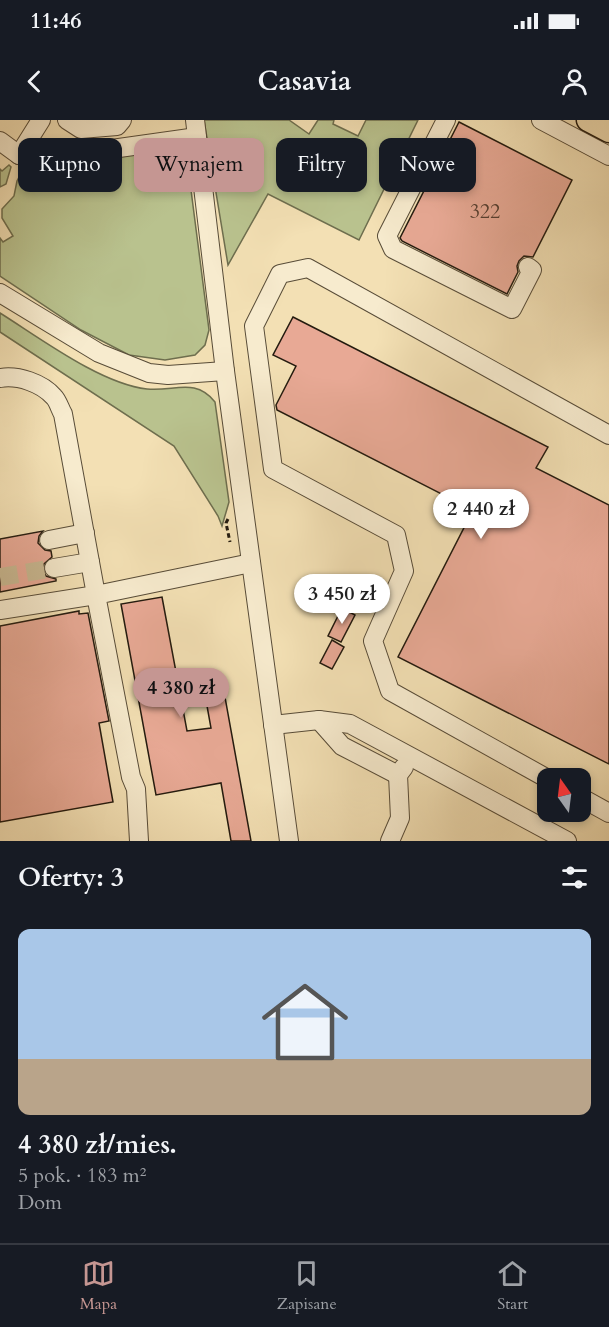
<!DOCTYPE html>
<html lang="pl">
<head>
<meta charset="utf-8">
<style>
  body { margin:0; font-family:Cardo,serif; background:#20242c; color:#f1f3f6; height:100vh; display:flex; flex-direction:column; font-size:22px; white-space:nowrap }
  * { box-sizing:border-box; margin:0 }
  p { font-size:20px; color:#9ea1a6 }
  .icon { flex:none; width:33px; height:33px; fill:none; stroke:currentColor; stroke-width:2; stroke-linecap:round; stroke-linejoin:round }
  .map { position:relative; height:721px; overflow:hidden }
  .details { display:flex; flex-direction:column; background:#171b24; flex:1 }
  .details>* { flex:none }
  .guide { position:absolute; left:18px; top:18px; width:573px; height:54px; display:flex; gap:12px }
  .needle { width:39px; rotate:346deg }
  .buttons { position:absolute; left:537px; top:648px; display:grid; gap:12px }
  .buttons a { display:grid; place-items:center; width:54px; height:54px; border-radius:12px; background:#171b24; box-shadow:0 3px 9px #0003; font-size:30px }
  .price { position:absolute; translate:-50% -51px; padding:0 14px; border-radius:21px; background:#fff; color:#222; font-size:20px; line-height:39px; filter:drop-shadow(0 2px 3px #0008) }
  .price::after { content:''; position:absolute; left:50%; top:36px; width:18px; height:14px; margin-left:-9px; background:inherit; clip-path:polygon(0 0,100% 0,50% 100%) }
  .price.selected { background:#c59692; color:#111 }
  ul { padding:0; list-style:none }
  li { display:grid; align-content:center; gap:12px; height:318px; padding:0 18px }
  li+li { border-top:2px solid #363941 }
  li span { display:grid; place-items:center; height:186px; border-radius:12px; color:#555 }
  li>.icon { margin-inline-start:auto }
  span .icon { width:108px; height:108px; fill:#fffc; stroke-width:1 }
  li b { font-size:26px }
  h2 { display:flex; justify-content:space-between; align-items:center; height:72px; padding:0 18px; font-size:26px }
  .chip { padding:0 21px; border-radius:12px; background:#171b24; box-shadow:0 3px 9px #0003; font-size:21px; line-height:54px }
  .chip.selected { background:#c59692; color:#111 }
  .status { display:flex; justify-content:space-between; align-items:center; height:42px; padding:0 30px; background:#171b24; direction:ltr }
  .status svg { height:16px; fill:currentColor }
  header { display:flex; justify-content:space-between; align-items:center; height:78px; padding:0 18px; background:#171b24; font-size:27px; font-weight:600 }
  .tabs { display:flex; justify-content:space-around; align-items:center; height:84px; border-top:2px solid #363941; background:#171b24; font-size:16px; color:#9ea1a6 }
  .tabs a { display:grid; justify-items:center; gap:3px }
  .tabs .selected { color:#c59692 }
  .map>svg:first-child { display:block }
</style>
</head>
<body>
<div class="status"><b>11:46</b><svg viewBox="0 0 49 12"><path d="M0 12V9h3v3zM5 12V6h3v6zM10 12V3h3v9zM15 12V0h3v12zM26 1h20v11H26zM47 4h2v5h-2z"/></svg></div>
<header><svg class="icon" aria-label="back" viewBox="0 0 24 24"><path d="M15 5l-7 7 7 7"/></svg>Casavia<svg class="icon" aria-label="person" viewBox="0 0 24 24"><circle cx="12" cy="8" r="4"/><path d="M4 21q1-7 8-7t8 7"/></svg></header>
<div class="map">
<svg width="609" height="721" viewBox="0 0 609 721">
  <rect width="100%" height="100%" fill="#f3e0b4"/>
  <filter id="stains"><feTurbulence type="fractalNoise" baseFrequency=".00333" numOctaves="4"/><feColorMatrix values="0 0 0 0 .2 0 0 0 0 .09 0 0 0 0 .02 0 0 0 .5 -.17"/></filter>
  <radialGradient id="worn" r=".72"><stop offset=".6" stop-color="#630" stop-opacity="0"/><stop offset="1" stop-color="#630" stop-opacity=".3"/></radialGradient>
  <!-- green -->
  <g fill="#b9c28e" stroke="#6e6e4e" stroke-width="1.5">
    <path d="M 204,0 L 289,0 L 309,14 L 318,0 L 334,0 L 333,4 L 358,16 L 366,0 L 418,0 L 359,120 L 268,74 L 228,145 Z"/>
    <path d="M 168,31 L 170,42 L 187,39 L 209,210 L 205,225 L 195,235 L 165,240 L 129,235 L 81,210 L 0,156 L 0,118 L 3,122 L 13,116 L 2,98 L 2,89 L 14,76 L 17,61 L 25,46 Z"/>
    <path d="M 9,45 L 11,47 L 6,64 L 0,67 L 0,49 L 2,51 Z"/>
    <path d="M 0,193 C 40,218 101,264 147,269 C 174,272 195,257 215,282 L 229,382 L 222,406 L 218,396 L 174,326 L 0,212 Z"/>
  </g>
  <!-- building -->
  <g fill="#e8a995" stroke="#241b0f" stroke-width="1.5">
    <path d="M 459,2 L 572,60 L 533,137 L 524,136 L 519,141 L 517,146 L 518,152 L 507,174 L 402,121 L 400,118 Z"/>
    <path d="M 293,197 L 548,327 L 536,348 L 609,385 L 609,644 L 398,537 L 473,390 L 277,290 L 276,285 L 296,246 L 273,235 Z"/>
    <path d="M 43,411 L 39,416 L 38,423 L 45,430 L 51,431 L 52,437 L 44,444 L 43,450 L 46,456 L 56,459 L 56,461 L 0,472 L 0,419 Z"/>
    <path d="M 162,477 L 187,611 L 211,608 L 202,558 L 221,555 L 251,721 L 231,721 L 221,663 L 156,675 L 121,484 Z"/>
    <path d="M 342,488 L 355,495 L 341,522 L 328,516 Z"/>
    <path d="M 79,491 L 79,494 L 88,493 L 109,601 L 99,603 L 113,682 L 0,702 L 0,506 Z"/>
    <path d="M 332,520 L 344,527 L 332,549 L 320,543 Z"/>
  </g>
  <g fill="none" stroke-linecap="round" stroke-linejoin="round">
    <!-- minor-tunnel -->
    <path stroke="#cab993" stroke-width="18" stroke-dasharray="18 9" stroke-linecap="butt" d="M 0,457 L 54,448"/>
    <!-- minor casing -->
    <g stroke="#584c38" stroke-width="20">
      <g id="minor">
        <path d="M 67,0 L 81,9 L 117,6 L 122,0"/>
        <path d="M 195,0 L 225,251 L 289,721"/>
        <path d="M 446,0 L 387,116 L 393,129 L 512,189 L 532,150 L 528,147"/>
        <path d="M 541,0 L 609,36"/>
        <path d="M 0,21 L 19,35 L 62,36 L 197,17"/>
        <path d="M 19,35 L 41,0"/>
        <path d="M 0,173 L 99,233 L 149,253 L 168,255 L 225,251"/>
        <path d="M 0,258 C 18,255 42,263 54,277 C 58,281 60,289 63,294 L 96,475 L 0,490"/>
        <path d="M 49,420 L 85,413"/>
        <path d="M 54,448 L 90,442"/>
        <path d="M 319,600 L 342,626 L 398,655"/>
        <path d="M 273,605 L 319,600 L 350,604 L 567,721"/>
        <path d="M 548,659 L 390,571 L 373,521 L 404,451 L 396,415 L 273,349 L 254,206 L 280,154 L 308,148 L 609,315"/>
        <path d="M 580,677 L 609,693"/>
        <path d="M 139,721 L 136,669 L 131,657 L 96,475 L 251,443"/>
        <path d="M 390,721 L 400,698 L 398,655 L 404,647"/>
      </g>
    </g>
    <!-- major casing -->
    <g stroke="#241b0f" stroke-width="25">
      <path id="major" d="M 588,0 L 609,11"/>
    </g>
    <!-- path -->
    <path stroke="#241b0f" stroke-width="3" stroke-dasharray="4.5 3" stroke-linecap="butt" d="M 228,399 L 226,403 L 230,422"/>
    <!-- minor -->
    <use href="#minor" stroke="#f7ebce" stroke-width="18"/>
    <!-- major -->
    <use href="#major" stroke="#f3e0b4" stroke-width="22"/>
  </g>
  <g text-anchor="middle" stroke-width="5" stroke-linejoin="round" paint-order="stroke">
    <!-- number labels -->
    <g font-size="20" fill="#553e30">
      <text x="485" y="98">322</text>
    </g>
  </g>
  <rect width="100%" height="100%" filter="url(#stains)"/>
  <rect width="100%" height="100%" fill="url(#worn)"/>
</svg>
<div class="buttons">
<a><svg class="needle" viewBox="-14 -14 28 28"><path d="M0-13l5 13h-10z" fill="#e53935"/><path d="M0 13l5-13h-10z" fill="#9ea1a6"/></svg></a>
</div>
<b class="price" style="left:481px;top:420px">2 440 zł</b>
<b class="price" style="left:342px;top:505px">3 450 zł</b>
<b class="price selected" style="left:181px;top:599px">4 380 zł</b>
<div class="guide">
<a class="chip">Kupno</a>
<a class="chip selected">Wynajem</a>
<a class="chip">Filtry</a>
<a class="chip">Nowe</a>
</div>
</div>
<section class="details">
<h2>Oferty: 3<svg class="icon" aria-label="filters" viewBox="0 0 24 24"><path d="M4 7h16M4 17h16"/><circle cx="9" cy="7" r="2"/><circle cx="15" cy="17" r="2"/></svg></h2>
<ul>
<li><span style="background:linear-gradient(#a9c7e8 70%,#b9a48a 0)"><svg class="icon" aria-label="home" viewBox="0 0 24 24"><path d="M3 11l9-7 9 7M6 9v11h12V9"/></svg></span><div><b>4 380 zł/mies.</b><p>5 pok. · 183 m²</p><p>Dom</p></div></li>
</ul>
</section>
<nav class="tabs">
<a class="selected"><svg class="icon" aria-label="map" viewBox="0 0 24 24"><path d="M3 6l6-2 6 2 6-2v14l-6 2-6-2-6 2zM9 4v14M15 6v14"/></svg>Mapa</a>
<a><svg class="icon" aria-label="saved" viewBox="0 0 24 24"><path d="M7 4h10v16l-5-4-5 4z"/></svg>Zapisane</a>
<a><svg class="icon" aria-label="home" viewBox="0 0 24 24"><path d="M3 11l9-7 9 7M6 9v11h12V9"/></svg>Start</a>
</nav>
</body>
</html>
